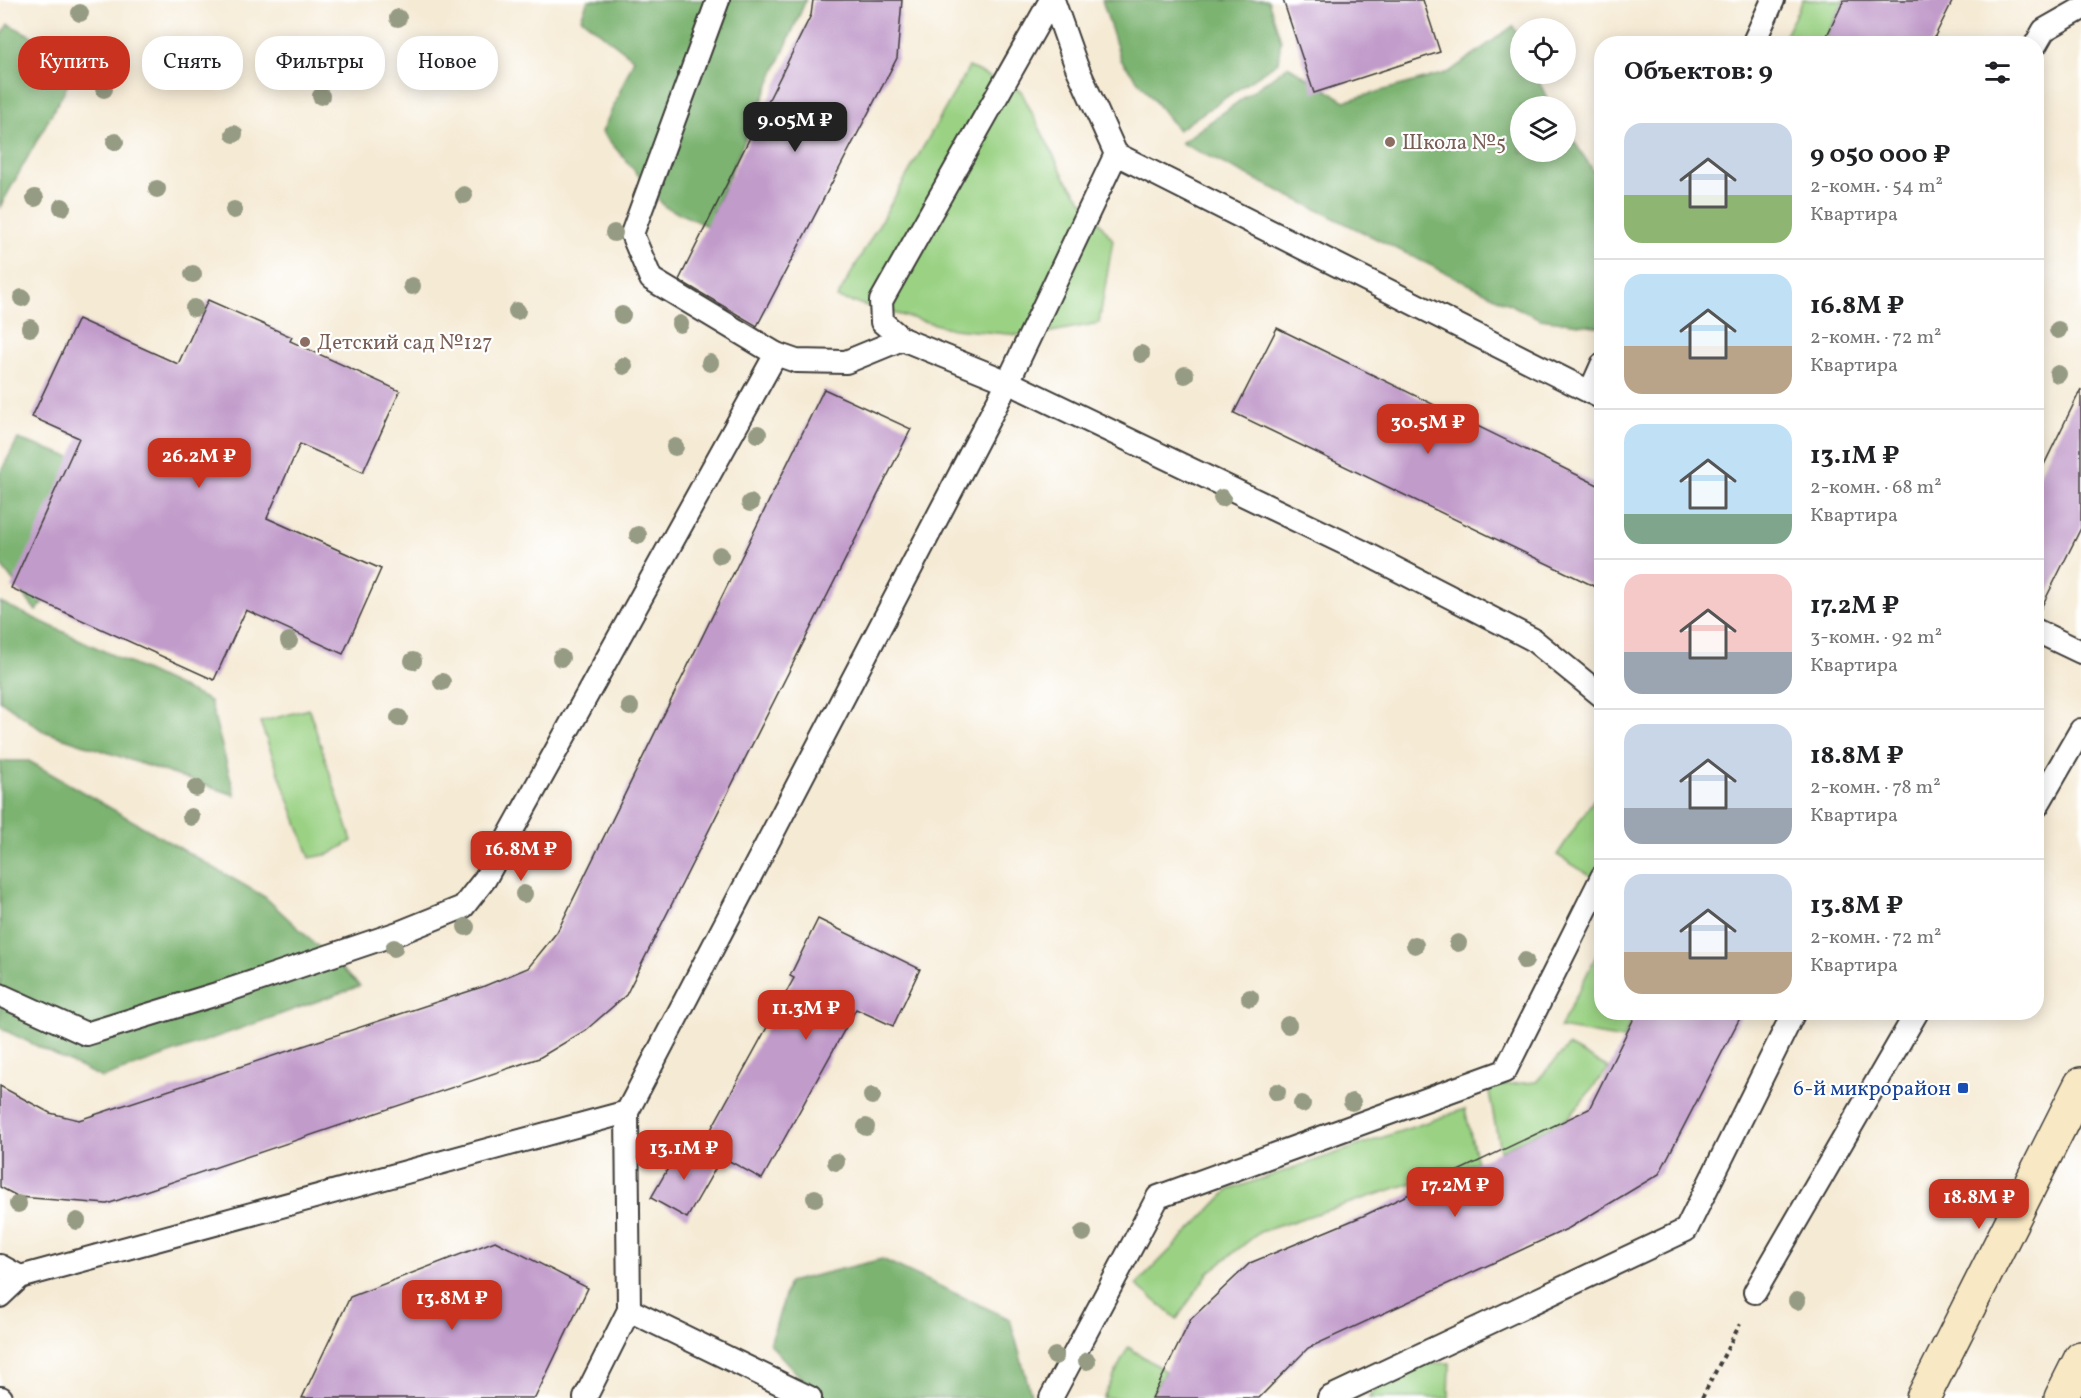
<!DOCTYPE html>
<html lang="ru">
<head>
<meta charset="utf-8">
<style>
  body { margin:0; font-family:Vollkorn,serif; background:#f6f6f6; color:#202124; height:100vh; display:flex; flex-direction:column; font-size:22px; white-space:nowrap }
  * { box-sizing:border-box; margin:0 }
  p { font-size:20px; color:#757577 }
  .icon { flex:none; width:33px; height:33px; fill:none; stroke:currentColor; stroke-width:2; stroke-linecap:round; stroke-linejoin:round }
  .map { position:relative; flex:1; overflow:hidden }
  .details { position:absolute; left:1594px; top:36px; width:450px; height:984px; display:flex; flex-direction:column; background:#fff; border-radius:24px; box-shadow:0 3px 15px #0003 }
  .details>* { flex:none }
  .hud { position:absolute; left:18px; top:36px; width:570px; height:54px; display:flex; gap:12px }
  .tools { position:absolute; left:1510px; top:18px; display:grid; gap:12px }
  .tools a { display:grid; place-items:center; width:66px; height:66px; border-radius:50%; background:#fff; box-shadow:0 3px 15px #0003; font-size:30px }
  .price { position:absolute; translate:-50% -51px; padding:0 14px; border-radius:12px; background:#c8321e; color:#fff; font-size:20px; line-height:39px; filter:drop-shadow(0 2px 3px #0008) }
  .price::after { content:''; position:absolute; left:50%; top:36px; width:18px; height:14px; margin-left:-9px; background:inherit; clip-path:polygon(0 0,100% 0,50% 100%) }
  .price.active { background:#222; color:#fff }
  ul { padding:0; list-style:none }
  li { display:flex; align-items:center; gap:18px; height:150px; padding:0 30px }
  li+li { border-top:2px solid #e0e0e0 }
  li span { display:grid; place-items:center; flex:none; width:168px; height:120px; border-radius:18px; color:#555 }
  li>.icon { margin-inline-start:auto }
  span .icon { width:72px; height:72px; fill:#fffc; stroke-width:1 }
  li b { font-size:26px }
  h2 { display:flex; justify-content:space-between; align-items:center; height:72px; padding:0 30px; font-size:26px }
  .pill { padding:0 21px; border-radius:24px; background:#fff; box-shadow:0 3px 15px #0003; font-size:21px; line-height:54px }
  .pill.active { background:#c8321e; color:#fff }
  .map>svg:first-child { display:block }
</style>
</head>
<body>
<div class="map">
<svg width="2081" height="1398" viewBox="0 0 2081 1398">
  <rect width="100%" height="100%" fill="#fff"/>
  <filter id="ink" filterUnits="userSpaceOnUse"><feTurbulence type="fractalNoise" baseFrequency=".0167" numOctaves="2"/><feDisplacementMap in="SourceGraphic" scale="12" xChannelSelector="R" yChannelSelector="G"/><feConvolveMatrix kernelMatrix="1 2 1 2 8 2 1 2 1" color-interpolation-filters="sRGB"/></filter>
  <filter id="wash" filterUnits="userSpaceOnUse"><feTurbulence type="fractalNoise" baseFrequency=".008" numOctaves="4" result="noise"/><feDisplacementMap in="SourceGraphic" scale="24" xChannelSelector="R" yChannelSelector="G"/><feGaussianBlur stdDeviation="1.35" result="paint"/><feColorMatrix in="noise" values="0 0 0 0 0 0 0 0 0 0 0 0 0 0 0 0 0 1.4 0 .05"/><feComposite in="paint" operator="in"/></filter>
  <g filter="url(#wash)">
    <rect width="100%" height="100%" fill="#f5ead4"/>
    <!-- green -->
    <g fill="#9ad183" stroke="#5b7650" stroke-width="1.5">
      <path d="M 1803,0 L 1844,0 L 1823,43 L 1781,43 Z"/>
      <path d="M 969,67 L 1021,91 L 1065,178 L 1113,240 L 1099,323 L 1030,336 L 953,329 L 837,298 Z"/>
      <path d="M 309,709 L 352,841 L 330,854 L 310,858 L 260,722 Z"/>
      <path d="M 1602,787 L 1602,883 L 1557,855 Z"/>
      <path d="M 1602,944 L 1602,1012 L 1634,1013 L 1623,1039 L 1560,1028 Z"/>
      <path d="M 1568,1046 L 1609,1068 L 1568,1118 L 1500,1151 L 1488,1086 L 1536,1082 Z"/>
      <path d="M 1465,1109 L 1477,1162 L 1260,1232 L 1209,1272 L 1177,1319 L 1136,1285 L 1229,1190 Z"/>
      <path d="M 1128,1347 L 1165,1371 L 1150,1398 L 1103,1398 Z"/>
      <path d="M 1450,1363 L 1449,1398 L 1369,1398 L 1393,1365 Z"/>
    </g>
    <!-- forest -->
    <g fill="#7bb371" stroke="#4c6846" stroke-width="1.5">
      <path d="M 588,0 L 806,0 L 707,226 L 665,207 L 602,132 L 634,59 L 581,18 Z"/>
      <path d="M 1102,0 L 1268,0 L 1281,40 L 1278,62 L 1178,130 L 1121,60 Z"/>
      <path d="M 8,24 L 81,61 L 0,207 L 0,39 Z"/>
      <path d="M 1513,26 L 1521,42 L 1521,74 L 1535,74 L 1551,106 L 1521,106 L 1521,152 L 1566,152 L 1566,129 L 1602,184 L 1602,327 L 1540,319 L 1181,143 L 1288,66 L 1345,101 L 1449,72 Z"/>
      <path d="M 18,439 L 138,480 L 133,503 L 36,611 L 0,564 L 0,473 Z"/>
      <path d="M 0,602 L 210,701 L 235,795 L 43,731 L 0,700 Z"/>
      <path d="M 0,761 L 29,761 L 265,897 L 360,986 L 102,1078 L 0,1028 Z"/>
      <path d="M 882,1259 L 1010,1319 L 1032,1398 L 819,1398 L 770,1344 L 789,1282 Z"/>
    </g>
    <g id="blocks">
      <!-- building -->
      <g fill="#c19bca">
        <path d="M 813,0 L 902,0 L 897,58 L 757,326 L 679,280 L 811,15 Z"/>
        <path d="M 1283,0 L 1423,0 L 1440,52 L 1314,93 Z"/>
        <path d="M 1844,0 L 1953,0 L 1931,44 L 1823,44 Z"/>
        <path d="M 208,300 L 292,337 L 290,341 L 400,391 L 363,472 L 300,444 L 267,518 L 381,569 L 343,654 L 246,610 L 214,680 L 11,588 L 79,438 L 32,417 L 78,319 L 178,364 Z"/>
        <path d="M 1277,328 L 1602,487 L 1602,590 L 1234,413 Z"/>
        <path d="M 824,389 L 911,429 L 626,995 L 586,1030 L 539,1058 L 107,1204 L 19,1197 L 0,1187 L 0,1086 L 50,1113 L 79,1120 L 482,987 L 528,968 L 557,932 Z"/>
        <path d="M 2081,389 L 2081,528 L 2037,616 L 2037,479 Z"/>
        <path d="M 818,919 L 920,969 L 893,1026 L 856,1009 L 762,1179 L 702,1146 L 794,978 L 790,976 Z"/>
        <path d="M 1637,1012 L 1743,1012 L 1659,1174 L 1569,1228 L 1308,1348 L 1259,1398 L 1152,1398 L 1191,1319 L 1250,1263 L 1363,1216 L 1589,1109 Z"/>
        <path d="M 682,1144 L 718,1164 L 687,1218 L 651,1198 Z"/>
        <path d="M 495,1241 L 588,1288 L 535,1398 L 302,1398 L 350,1297 Z"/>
      </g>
    </g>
  </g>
  <g filter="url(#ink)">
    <use href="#blocks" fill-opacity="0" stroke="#3d3b38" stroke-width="1.5"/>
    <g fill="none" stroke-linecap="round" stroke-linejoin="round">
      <!-- service casing -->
      <g stroke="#3d3b38" stroke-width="26">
        <g id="service">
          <path d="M 1051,0 L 881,301 L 882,322 L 902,339 L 1008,382 L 1363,552 L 1532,639 L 1602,696"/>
          <path d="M 1053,0 L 1076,65 L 1116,154 L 1602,398"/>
          <path d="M 1753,44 L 1773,0"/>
          <path d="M 2036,44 L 2044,30 L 2081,9"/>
          <path d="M 776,354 L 796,361 L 846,362 L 902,339"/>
          <path d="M 1590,392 L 1602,365"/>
          <path d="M 2037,631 L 2081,652"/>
          <path d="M 2037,806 L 2081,730"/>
          <path d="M 0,995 L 86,1034 L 220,993 L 401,932 L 463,907 L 485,879 L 776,354 L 651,279 L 632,234 L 718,0"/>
          <path d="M 0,1266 L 20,1277"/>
          <path d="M 1755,1292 L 1917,1012"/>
          <path d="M 0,1296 L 20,1277 L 627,1112 L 1008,382 L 1116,154"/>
          <path d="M 629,1310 L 810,1398"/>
          <path d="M 0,1398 L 1,1398"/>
          <path d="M 585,1398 L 629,1310 L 627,1112"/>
          <path d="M 1051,1398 L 1158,1197 L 1505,1071 L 1602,877"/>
          <path d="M 1329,1398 L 1686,1230 L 1794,1012"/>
        </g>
      </g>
      <!-- secondary casing -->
      <g stroke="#3d3b38" stroke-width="36">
        <g id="secondary">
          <path d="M 1923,1398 L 2081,1084"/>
          <path d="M 2061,1398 L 2081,1358"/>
        </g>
      </g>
      <!-- path -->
      <path stroke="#3d3b38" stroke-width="4" stroke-dasharray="4.5 4.5" stroke-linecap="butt" d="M 1702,1398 L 1740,1324"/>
      <!-- service -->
      <use href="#service" stroke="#fff" stroke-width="22"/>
      <!-- secondary -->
      <use href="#secondary" stroke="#f8e8c3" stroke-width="33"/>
    </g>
    <!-- trees -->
    <g fill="#969b83">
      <circle cx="80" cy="13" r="9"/>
      <circle cx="398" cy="18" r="9"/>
      <circle cx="92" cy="62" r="9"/>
      <circle cx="104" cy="89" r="9"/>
      <circle cx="321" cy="96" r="9"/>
      <circle cx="234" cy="134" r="9"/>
      <circle cx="115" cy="142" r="9"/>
      <circle cx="157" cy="189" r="9"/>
      <circle cx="464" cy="195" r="9"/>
      <circle cx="35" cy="198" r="9"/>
      <circle cx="62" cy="207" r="9"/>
      <circle cx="234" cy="210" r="9"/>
      <circle cx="614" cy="233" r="9"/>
      <circle cx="193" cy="274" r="9"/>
      <circle cx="412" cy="286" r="9"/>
      <circle cx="22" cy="298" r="9"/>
      <circle cx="194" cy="308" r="9"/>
      <circle cx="517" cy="311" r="9"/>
      <circle cx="622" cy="315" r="9"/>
      <circle cx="680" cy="324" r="9"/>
      <circle cx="30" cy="328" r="9"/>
      <circle cx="2058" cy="330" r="9"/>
      <circle cx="1141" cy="354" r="9"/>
      <circle cx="710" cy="363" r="9"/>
      <circle cx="624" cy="366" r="9"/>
      <circle cx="2058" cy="374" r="9"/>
      <circle cx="1185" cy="375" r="9"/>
      <circle cx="758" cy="434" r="9"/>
      <circle cx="675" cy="447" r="9"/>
      <circle cx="1222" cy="498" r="9"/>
      <circle cx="750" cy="503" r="9"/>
      <circle cx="638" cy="535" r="9"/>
      <circle cx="720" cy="555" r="9"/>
      <circle cx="289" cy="641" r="9"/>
      <circle cx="561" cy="658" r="9"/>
      <circle cx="413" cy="661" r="9"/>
      <circle cx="442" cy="682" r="9"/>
      <circle cx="630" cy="707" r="9"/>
      <circle cx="399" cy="718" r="9"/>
      <circle cx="196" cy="788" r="9"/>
      <circle cx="191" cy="817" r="9"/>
      <circle cx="524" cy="894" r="9"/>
      <circle cx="466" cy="927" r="9"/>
      <circle cx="1458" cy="943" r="9"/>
      <circle cx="1415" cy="945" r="9"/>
      <circle cx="394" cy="948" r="9"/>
      <circle cx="1525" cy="961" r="9"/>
      <circle cx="1250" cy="998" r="9"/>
      <circle cx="1288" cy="1025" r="9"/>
      <circle cx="1277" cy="1092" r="9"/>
      <circle cx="872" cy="1096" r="9"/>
      <circle cx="1352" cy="1102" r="9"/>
      <circle cx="1302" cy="1104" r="9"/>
      <circle cx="866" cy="1127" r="9"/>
      <circle cx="836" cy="1162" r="9"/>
      <circle cx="815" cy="1198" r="9"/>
      <circle cx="18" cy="1204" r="9"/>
      <circle cx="77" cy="1221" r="9"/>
      <circle cx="1083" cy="1233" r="9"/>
      <circle cx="1797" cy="1301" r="9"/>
      <circle cx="1055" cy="1356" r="9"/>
      <circle cx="1087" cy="1361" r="9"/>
    </g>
  </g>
  <!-- markers -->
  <g fill="#8d6e63" stroke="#fff" stroke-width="2">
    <circle cx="1390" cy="142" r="6"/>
    <circle cx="305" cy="342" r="6"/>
  </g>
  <rect fill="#1a4fb4" stroke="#fff" stroke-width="2" x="1957" y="1082" width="12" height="12" rx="3"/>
  <g text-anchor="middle" stroke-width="4.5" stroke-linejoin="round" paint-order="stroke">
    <!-- education labels -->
    <g font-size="21" fill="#785e54" stroke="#fff" text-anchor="start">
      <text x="1402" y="149">Школа №5</text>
      <text x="317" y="349">Детский сад №127</text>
    </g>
    <!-- transit labels -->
    <g font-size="21" fill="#164399" stroke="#fff" text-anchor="end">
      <text x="1951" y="1095">6-й микрорайон</text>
    </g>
  </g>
</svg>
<div class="tools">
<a><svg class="icon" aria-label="locate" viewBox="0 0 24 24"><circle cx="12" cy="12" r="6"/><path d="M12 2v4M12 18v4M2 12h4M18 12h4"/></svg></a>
<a><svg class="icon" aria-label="layers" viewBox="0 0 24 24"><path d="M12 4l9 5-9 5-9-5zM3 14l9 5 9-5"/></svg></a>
</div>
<b class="price active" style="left:795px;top:153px">9.05M ₽</b>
<b class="price" style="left:1428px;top:455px">30.5M ₽</b>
<b class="price" style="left:199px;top:489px">26.2M ₽</b>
<b class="price" style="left:521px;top:882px">16.8M ₽</b>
<b class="price" style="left:806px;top:1041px">11.3M ₽</b>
<b class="price" style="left:684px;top:1181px">13.1M ₽</b>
<b class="price" style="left:1455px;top:1218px">17.2M ₽</b>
<b class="price" style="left:1979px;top:1230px">18.8M ₽</b>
<b class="price" style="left:452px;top:1331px">13.8M ₽</b>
<div class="hud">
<a class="pill active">Купить</a>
<a class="pill">Снять</a>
<a class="pill">Фильтры</a>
<a class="pill">Новое</a>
</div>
<section class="details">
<h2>Объектов: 9<svg class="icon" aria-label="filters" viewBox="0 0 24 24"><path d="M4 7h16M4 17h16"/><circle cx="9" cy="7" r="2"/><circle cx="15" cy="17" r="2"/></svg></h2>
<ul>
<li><span style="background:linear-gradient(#c9d6e8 60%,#8fb573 0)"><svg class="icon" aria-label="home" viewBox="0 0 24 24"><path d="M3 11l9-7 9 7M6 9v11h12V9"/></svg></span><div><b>9 050 000 ₽</b><p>2-комн. · 54 m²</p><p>Квартира</p></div></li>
<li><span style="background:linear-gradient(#bfe0f5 60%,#b9a48a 0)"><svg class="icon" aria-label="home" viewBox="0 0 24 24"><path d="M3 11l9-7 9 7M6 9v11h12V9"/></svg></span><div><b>16.8M ₽</b><p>2-комн. · 72 m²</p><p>Квартира</p></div></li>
<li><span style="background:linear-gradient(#bfe0f5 75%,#7fa58c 0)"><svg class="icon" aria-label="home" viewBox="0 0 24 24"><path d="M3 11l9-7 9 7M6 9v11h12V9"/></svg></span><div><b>13.1M ₽</b><p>2-комн. · 68 m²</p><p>Квартира</p></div></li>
<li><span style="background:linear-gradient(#f6c9c9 65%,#9aa5b1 0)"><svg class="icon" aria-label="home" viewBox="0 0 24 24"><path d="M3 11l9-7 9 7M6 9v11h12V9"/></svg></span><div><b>17.2M ₽</b><p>3-комн. · 92 m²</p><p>Квартира</p></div></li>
<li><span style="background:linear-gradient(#c9d6e8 70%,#9aa5b1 0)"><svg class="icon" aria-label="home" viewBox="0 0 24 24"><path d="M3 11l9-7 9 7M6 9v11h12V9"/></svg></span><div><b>18.8M ₽</b><p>2-комн. · 78 m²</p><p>Квартира</p></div></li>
<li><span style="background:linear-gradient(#c9d6e8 65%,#b9a48a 0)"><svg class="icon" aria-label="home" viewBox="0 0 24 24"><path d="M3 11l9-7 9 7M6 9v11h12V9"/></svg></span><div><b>13.8M ₽</b><p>2-комн. · 72 m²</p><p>Квартира</p></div></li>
</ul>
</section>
</div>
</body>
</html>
